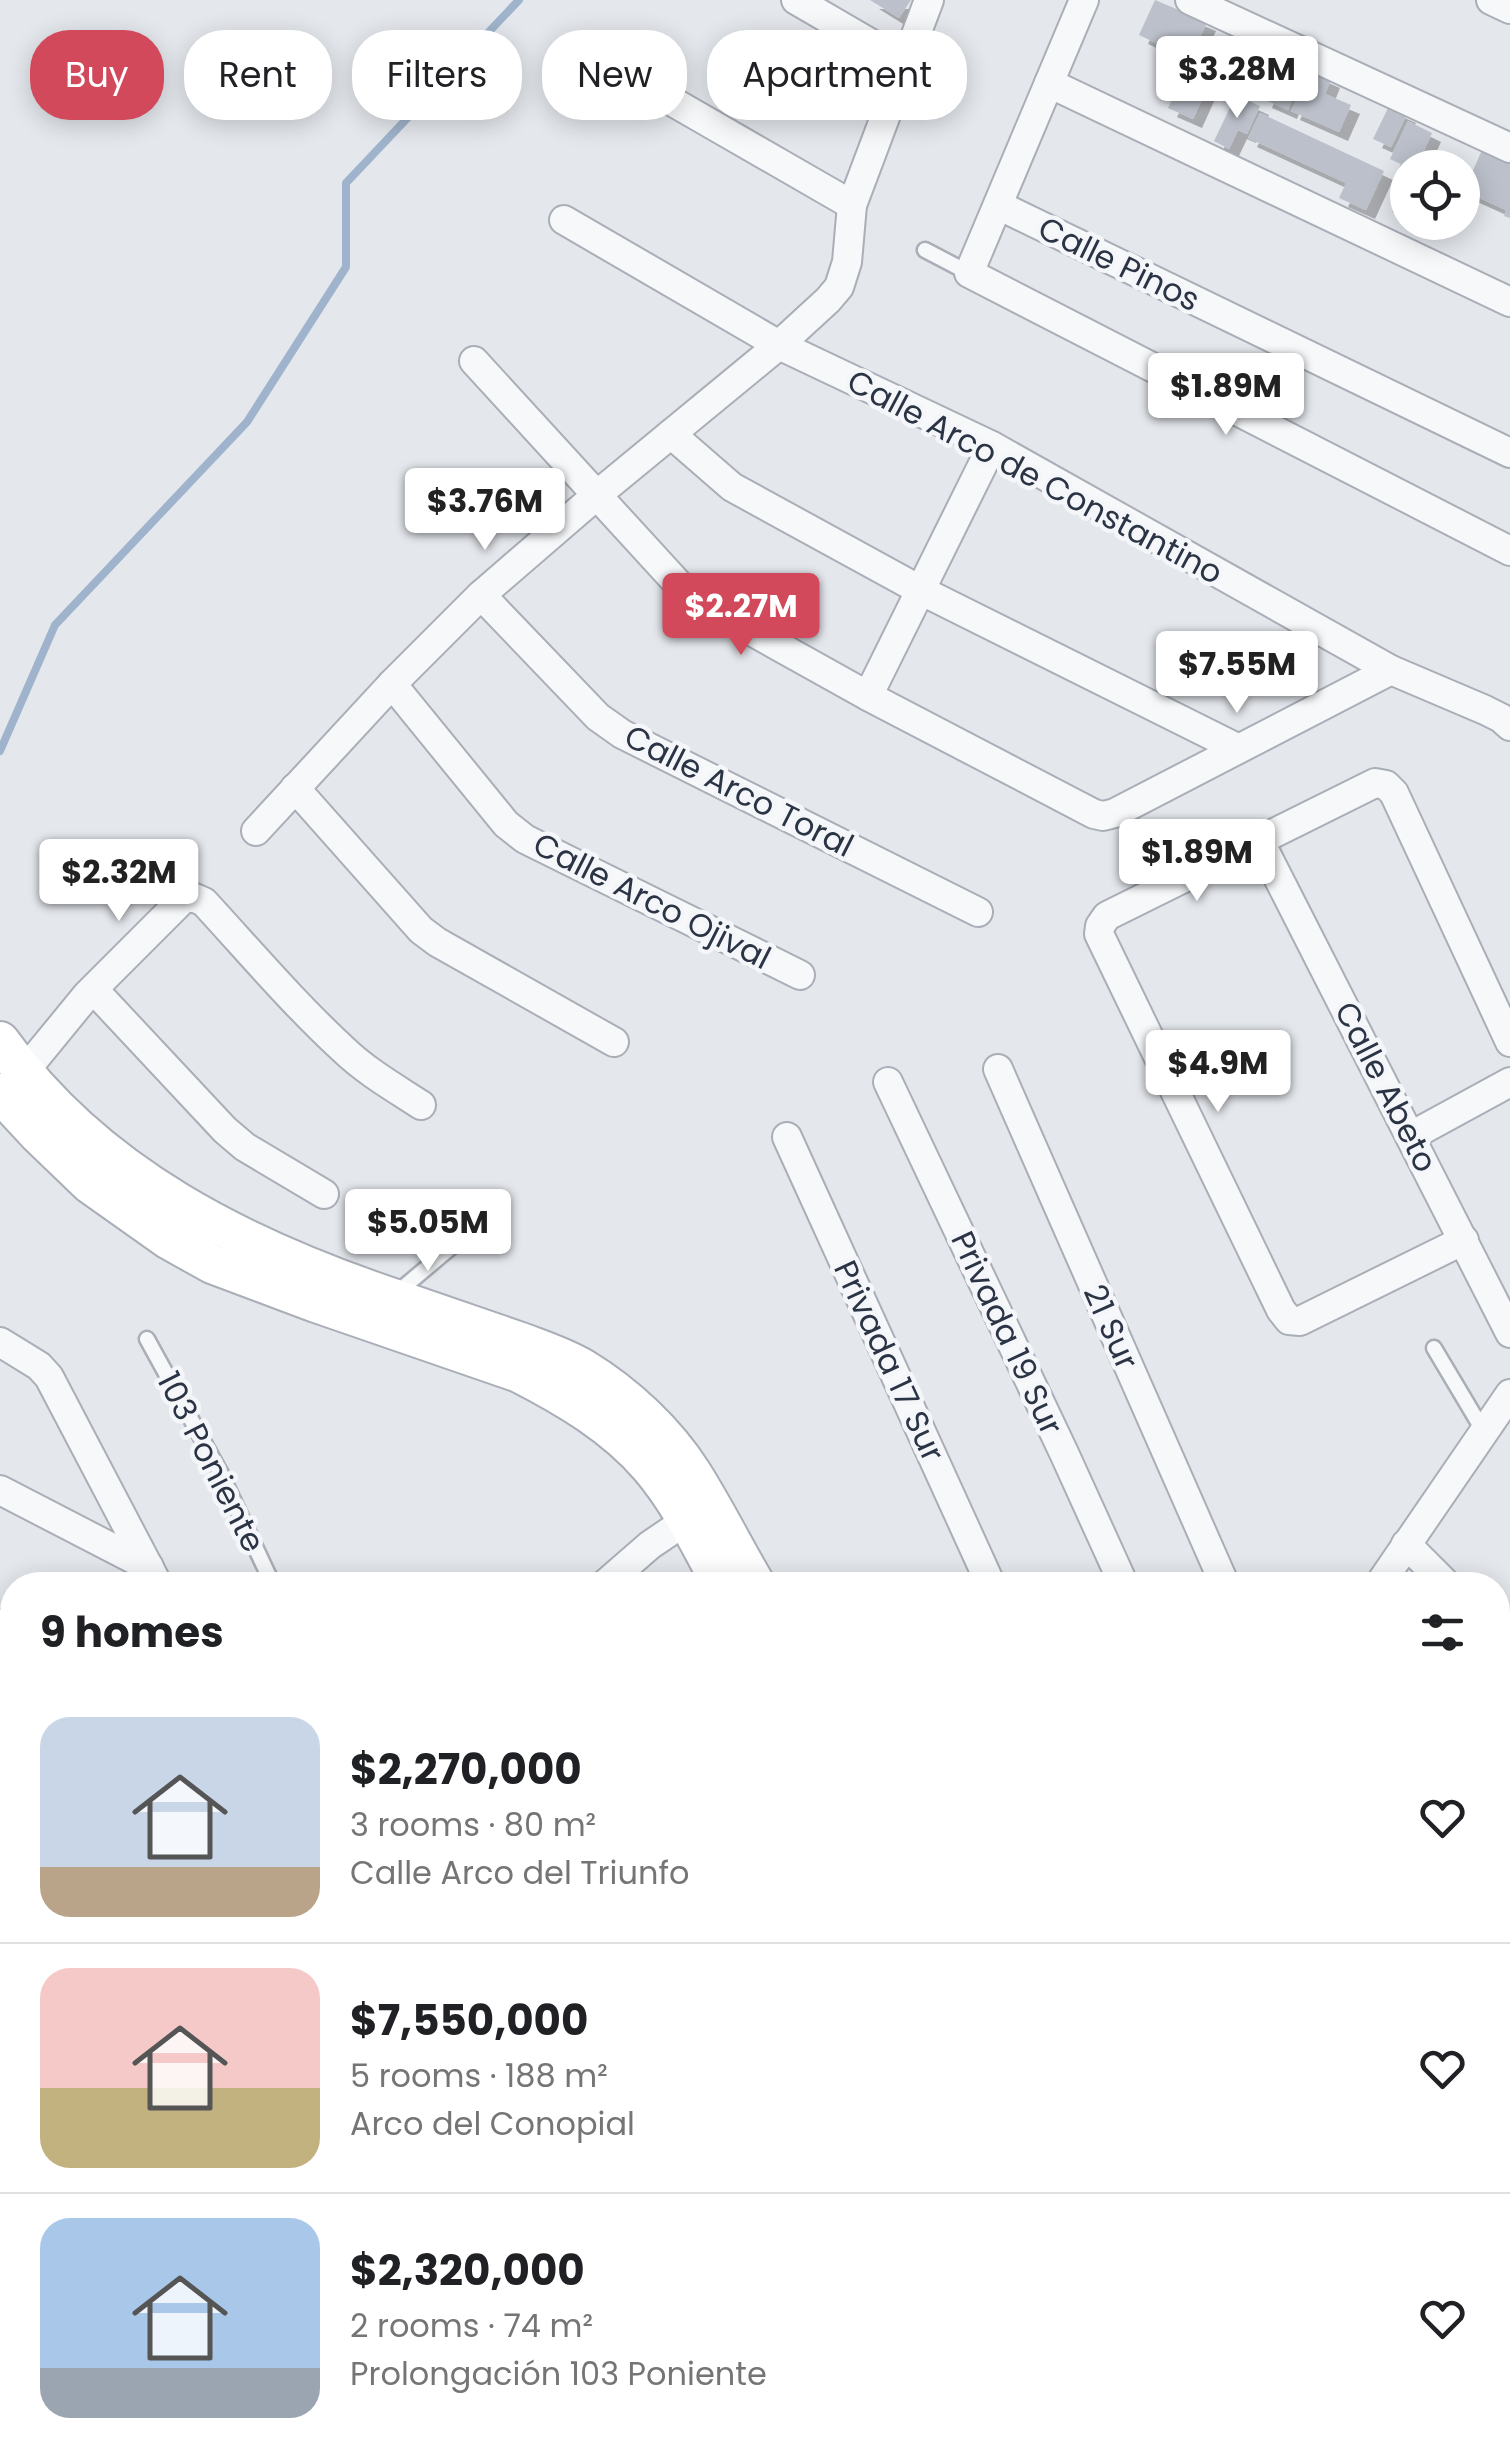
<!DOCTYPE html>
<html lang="en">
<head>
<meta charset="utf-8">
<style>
  body { margin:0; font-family:Poppins,sans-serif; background:#f6f6f6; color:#202124; height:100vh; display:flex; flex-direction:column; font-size:38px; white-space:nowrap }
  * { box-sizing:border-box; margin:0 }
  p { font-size:32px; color:#757577 }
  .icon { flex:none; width:55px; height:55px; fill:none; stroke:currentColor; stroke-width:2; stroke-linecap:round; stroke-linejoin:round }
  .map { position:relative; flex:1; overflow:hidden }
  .sheet { position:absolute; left:0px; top:1572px; width:1510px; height:892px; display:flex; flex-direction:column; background:#fff; border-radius:40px 40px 0 0; box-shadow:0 5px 25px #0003 }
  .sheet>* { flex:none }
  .hud { position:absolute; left:30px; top:30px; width:1000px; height:90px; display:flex; gap:20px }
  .fabs { position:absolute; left:1390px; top:150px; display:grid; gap:20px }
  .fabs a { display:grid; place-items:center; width:90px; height:90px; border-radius:50%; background:#fff; box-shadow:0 5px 25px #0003; font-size:50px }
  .price { position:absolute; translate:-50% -85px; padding:0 22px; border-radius:10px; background:#fff; color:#222; font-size:32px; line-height:65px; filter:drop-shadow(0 2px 5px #0008) }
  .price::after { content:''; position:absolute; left:50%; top:60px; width:30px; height:22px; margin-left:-15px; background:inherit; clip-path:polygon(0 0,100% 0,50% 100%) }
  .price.active { background:#d1495b; color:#fff }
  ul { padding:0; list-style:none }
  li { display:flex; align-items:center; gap:30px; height:250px; padding:0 40px }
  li+li { border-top:2px solid #e0e0e0 }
  li span { display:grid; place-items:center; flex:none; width:280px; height:200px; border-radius:30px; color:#555 }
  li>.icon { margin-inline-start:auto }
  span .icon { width:120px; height:120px; fill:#fffc; stroke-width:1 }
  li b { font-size:42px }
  h2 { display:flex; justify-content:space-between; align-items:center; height:120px; padding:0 40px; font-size:42px }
  .chip { padding:0 35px; border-radius:40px; background:#fff; box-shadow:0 5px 25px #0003; font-size:35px; line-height:90px }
  .chip.active { background:#d1495b; color:#fff }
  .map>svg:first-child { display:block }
</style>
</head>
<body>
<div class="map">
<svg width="1510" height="2464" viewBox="0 0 1510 2464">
  <defs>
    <filter id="shadow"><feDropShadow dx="9" dy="9" stdDeviation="0" flood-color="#0004"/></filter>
  </defs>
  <rect width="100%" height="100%" fill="#e4e7ec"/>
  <!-- green -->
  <g fill="#c9d6c5">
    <path d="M 0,2367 L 12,2374 L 12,2452 L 15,2453 L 8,2464 L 0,2464 Z"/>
    <path d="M 918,2452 L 1120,2453 L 1129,2464 L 905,2464 Z"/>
  </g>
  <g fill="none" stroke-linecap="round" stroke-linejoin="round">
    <!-- stream -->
    <path stroke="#9fb4cc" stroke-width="8" d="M 0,751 L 55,625 L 247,422 L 346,267 L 346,183 L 519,0"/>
  </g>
  <!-- building -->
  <g fill="#bbc0ca" filter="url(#shadow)">
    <path d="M 870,0 L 911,0 L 899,18 Z"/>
    <path d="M 1155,0 L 1207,22 L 1190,59 L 1139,35 Z"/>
    <path d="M 1254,53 L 1274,63 L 1268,75 L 1248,65 Z"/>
    <path d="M 1275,70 L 1300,81 L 1288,110 L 1263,99 Z"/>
    <path d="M 1310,70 L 1331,79 L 1325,94 L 1351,105 L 1339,132 L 1291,111 Z"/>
    <path d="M 1184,75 L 1208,86 L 1193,119 L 1168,108 Z"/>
    <path d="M 1236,95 L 1260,106 L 1247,134 L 1238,130 L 1229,149 L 1214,141 Z"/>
    <path d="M 1389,106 L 1407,114 L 1391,147 L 1373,139 Z"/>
    <path d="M 1260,113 L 1384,171 L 1366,210 L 1339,198 L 1346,183 L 1248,138 Z"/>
    <path d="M 1408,121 L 1432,133 L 1416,168 L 1409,168 L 1390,159 Z"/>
    <path d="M 1482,150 L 1510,162 L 1510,218 L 1504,216 L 1506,210 L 1464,191 Z"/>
    <path d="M 1408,181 L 1408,219 L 1392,212 Z"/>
    <path d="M 0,2211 L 12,2216 L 12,2240 L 10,2239 L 3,2249 L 0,2248 Z"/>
    <path d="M 60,2452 L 112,2452 L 106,2464 L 82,2464 L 77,2462 L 76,2464 L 53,2464 Z"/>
  </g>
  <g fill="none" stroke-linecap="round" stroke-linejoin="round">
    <!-- service casing -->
    <g stroke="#a9aeb7" stroke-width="19">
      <g id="service">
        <path d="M 925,250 L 969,273"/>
        <path d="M 393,1296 L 481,1222"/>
        <path d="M 147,1339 L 220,1472 L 273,1585"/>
        <path d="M 1434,1348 L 1484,1432"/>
      </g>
    </g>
    <!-- minor casing -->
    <g stroke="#a9aeb7" stroke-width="32">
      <g id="minor">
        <path d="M 796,0 L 906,64"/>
        <path d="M 1084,0 L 969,273 L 1510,551"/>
        <path d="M 1190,0 L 1510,148"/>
        <path d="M 1491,0 L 1510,9"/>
        <path d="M 1049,83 L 1510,302"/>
        <path d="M 642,84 L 852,205"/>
        <path d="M 998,205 L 1510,453"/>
        <path d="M 564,220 L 779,345 L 992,446 L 1391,670 L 1485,710 L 1501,718 L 1510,726"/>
        <path d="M 474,361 L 680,586 L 703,604 L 868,696 L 1094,814 L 1103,816 L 1115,813 L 1391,670"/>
        <path d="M 671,434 L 732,487 L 920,590 L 1237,748"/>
        <path d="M 481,595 L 598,717 L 622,734 L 978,912"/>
        <path d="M 392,684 L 506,824 L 525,839 L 800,975"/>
        <path d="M 868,696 L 992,446"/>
        <path d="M 295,788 L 421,930 L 437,942 L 614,1042"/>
        <path d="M 256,831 L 392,684 L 481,595 L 598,494 L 779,345 L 828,300 L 839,287 L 847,262 L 852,205 L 929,0"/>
        <path d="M 1260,842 L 1510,1333"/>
        <path d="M 94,990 L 225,1130 L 245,1147 L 324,1194"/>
        <path d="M 998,1069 L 1225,1585"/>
        <path d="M 23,1073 L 87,995 L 184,898 L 195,898 L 204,902 C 250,952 294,1004 344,1050 C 367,1072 395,1088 421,1105"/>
        <path d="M 888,1082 L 1064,1453 L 1124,1585"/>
        <path d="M 1411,1136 L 1510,1082"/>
        <path d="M 787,1137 L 991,1585"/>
        <path d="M 1464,1240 L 1300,1321 L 1289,1320 L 1281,1310 L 1099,934 L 1100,926 L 1107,916 L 1375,783 L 1386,785 L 1394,793 L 1510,1042"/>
        <path d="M 0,1342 L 39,1366 L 49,1377 L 158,1585"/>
        <path d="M 0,1490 L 149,1567"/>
        <path d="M 1406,1544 L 1447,1585"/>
        <path d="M 604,1585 L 650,1545 L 687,1520"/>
        <path d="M 1379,1585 L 1510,1394"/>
        <path d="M 0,1624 L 12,1632"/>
        <path d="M 1498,1635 L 1510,1648"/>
        <path d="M 1498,1732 L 1510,1715"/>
        <path d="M 0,1770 L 12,1777"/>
        <path d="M 1498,1833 L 1510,1845"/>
        <path d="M 1498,1896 L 1510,1882"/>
        <path d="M 0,1911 L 12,1918"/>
        <path d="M 0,2085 L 12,2092"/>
        <path d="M 1498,2104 L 1510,2088"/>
        <path d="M 0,2312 L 12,2319"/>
        <path d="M 1498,2381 L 1510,2398"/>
        <path d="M 258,2452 L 258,2464"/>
        <path d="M 513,2452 L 519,2464"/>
        <path d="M 716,2452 L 723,2464"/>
        <path d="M 1377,2452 L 1386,2464"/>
        <path d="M 788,2464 L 795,2452"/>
      </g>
    </g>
    <!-- secondary casing -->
    <g stroke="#a9aeb7" stroke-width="42">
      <g id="secondary">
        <path d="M 0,1041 C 96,1176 246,1249 399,1300 C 440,1314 481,1328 521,1342 C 542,1350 564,1357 584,1369 C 625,1394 666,1432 692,1473 C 715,1509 734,1548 756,1585"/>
        <path d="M 0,1093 L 38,1134 L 90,1184 L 169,1240 L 212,1264 L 316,1303 L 519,1373 C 566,1397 615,1426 650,1467 C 680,1502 700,1545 722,1585"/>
        <path d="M 1498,2154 L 1510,2171"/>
        <path d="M 1498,2223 L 1510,2239"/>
      </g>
    </g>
    <!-- path -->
    <g stroke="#c2c5cb" stroke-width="4" stroke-dasharray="8 8" stroke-linecap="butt">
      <path d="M 0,2164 L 12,2142"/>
      <path d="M 366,2452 L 366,2464"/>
      <path d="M 108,2464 L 115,2452"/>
    </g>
    <!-- service -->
    <use href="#service" stroke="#f7f8fa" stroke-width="14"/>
    <!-- minor -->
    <use href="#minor" stroke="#f7f8fa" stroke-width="28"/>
    <!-- secondary -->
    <use href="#secondary" stroke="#fff" stroke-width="38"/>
  </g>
  <g text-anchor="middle" stroke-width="9" stroke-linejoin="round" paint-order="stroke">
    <!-- street labels -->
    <g font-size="32" fill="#2b3445" stroke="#f4f6f9">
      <text transform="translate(1119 264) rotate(26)" y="11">Calle Pinos</text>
      <text transform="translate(1035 477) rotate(28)" y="11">Calle Arco de Constantino</text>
      <text transform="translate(739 791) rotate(27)" y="11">Calle Arco Toral</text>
      <text transform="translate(652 901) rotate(27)" y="11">Calle Arco Ojival</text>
      <text transform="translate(1386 1087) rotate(63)" y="11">Calle Abeto</text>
      <text transform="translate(1111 1327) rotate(66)" y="11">21 Sur</text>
      <text transform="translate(1007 1333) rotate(65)" y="11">Privada 19 Sur</text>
      <text transform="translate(889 1361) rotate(65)" y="11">Privada 17 Sur</text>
      <text transform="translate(211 1462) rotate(63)" y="11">103 Poniente</text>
    </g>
  </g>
</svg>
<div class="fabs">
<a><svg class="icon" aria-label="locate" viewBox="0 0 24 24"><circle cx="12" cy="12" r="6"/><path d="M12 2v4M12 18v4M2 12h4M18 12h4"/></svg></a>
</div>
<b class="price" style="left:1237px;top:121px">$3.28M</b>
<b class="price" style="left:1226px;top:438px">$1.89M</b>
<b class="price" style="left:485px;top:553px">$3.76M</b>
<b class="price active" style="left:741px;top:658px">$2.27M</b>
<b class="price" style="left:1237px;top:716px">$7.55M</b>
<b class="price" style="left:1197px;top:904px">$1.89M</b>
<b class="price" style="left:119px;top:924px">$2.32M</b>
<b class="price" style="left:1218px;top:1115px">$4.9M</b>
<b class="price" style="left:428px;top:1274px">$5.05M</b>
<div class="hud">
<a class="chip active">Buy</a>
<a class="chip">Rent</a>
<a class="chip">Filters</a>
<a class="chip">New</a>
<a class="chip">Apartment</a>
</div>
<section class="sheet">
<h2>9 homes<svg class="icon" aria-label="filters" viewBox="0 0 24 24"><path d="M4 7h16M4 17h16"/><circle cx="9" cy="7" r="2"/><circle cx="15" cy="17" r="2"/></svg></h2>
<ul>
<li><span style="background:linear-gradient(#c9d6e8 75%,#b9a48a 0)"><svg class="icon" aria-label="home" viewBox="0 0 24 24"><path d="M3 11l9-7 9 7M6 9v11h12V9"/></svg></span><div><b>$2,270,000</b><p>3 rooms · 80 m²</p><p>Calle Arco del Triunfo</p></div><svg class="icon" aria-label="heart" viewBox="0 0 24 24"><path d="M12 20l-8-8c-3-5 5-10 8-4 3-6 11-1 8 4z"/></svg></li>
<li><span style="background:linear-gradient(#f6c9c9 60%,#c2b280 0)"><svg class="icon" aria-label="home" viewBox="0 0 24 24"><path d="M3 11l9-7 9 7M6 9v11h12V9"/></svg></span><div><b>$7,550,000</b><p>5 rooms · 188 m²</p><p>Arco del Conopial</p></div><svg class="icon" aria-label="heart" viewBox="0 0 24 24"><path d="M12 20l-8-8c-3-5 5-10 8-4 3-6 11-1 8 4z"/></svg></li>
<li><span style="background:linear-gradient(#a9c7e8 75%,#9aa5b1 0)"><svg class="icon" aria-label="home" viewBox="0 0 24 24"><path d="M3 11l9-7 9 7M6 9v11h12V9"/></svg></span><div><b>$2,320,000</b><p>2 rooms · 74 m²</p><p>Prolongación 103 Poniente</p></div><svg class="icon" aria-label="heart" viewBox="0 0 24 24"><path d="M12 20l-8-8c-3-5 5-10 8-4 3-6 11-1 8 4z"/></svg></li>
</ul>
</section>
</div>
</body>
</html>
